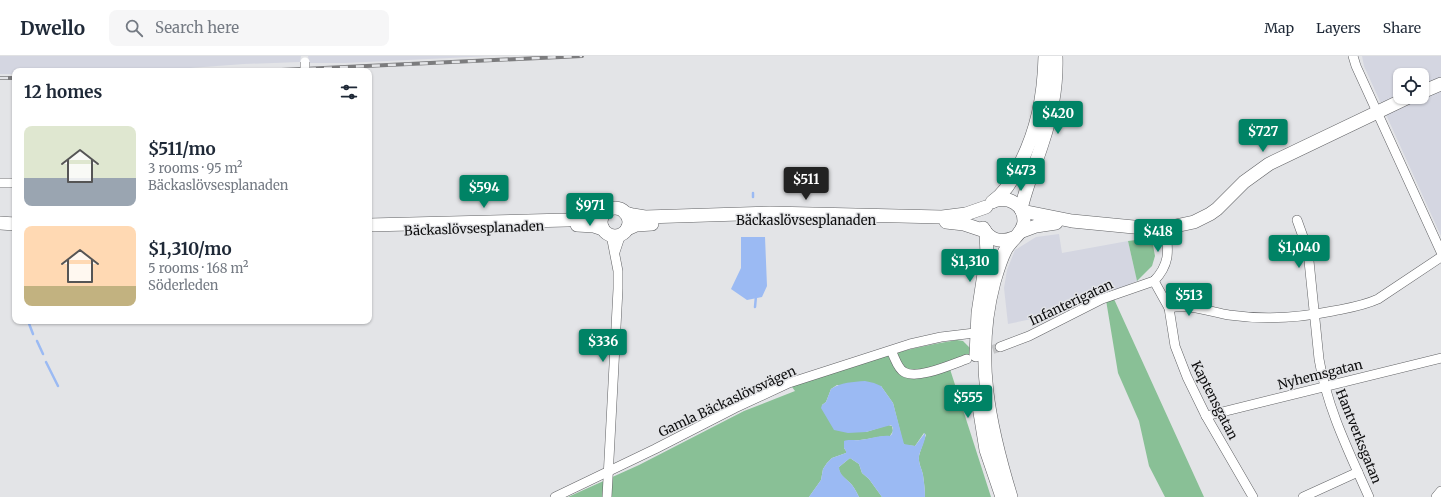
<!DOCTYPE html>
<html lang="en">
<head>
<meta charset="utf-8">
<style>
  body { margin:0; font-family:Merriweather,serif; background:#f6f6f7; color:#1f2937; height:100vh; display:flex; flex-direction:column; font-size:15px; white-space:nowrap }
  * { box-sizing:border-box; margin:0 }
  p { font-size:13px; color:#747a83 }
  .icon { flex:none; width:22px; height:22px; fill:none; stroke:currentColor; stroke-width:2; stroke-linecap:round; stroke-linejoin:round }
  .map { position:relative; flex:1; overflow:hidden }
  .side { position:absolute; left:12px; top:12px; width:360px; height:256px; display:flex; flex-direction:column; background:#fff; border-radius:8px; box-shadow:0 1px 3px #0004 }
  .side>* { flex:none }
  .fabs { position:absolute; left:1393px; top:12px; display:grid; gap:8px }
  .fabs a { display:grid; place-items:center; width:36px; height:36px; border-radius:8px; background:#fff; box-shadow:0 1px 3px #0004; font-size:20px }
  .price { position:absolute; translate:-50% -34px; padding:0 9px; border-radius:4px; background:#008365; color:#fff; font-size:13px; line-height:26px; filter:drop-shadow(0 1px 2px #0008) }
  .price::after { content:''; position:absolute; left:50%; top:24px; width:12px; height:9px; margin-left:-6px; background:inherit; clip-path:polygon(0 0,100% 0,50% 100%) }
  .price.current { background:#222; color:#fff }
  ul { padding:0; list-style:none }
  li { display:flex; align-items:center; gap:12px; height:100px; padding:0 12px }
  li span { display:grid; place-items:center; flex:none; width:112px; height:80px; border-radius:8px; color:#555 }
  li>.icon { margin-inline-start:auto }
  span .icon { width:48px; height:48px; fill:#fffc; stroke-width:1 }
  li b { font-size:17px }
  h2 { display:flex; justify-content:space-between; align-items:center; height:48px; padding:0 12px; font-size:17px }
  header { display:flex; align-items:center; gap:24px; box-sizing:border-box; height:56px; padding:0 20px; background:#fff; border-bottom:1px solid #e0e1e3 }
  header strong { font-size:19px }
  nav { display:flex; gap:22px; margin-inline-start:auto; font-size:14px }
  .search { width:280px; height:36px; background:#f6f6f7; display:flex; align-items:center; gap:10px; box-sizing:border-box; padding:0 14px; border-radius:8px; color:#747a83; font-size:15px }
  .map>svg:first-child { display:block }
</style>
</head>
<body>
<header>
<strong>Dwello</strong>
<div class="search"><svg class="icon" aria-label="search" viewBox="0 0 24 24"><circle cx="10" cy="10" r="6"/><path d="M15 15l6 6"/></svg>Search here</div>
<nav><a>Map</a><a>Layers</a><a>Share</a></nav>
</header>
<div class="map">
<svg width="1441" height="441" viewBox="0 0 1441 441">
  <rect width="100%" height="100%" fill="#e3e4e7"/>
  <!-- built -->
  <g fill="#d4d6e1" fill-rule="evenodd">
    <path d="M 0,0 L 301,0 L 300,6 L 244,8 L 150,15 L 15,15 L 15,18 L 0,18 Z"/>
    <path d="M 308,0 L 491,0 L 344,7 L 309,7 Z"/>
    <path d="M 1362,0 L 1441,0 L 1441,180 L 1364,10 ZM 1400,19 L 1422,19 L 1422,41 L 1400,41 Z"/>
    <path d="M 1059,178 L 1062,197 L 1128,185 L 1137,225 L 1065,256 L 1008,268 L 1004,232 L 1007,214 L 1015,194 L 1036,181 Z"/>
  </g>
  <!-- green -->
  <g fill="#89c096">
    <path d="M 1136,184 L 1149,186 L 1153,189 L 1155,200 L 1152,210 L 1137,225 L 1128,185 Z"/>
    <path d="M 1114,243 L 1204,441 L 1165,441 L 1149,410 L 1139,365 L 1118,317 L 1106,244 Z"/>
    <path d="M 957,284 L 963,285 L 970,292 L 970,306 L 949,310 L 991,441 L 925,441 C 925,434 924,426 923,419 C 922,413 918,407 919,400 C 920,396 924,384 926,379 L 924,377 L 915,390 L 905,389 L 903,387 L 893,347 L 881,330 L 837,329 L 831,333 L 826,346 L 822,349 L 866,376 L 888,369 L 892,370 L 893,375 L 890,380 C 879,380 870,383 860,384 C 854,385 849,383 844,387 L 844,392 L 846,395 L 846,397 L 832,402 L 827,407 L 823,413 L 821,424 L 809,441 L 568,441 L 639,409 L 744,355 L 795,335 L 789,327 C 845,311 900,293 957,284 Z"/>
    <path d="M 850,402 L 859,408 L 862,417 L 869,423 L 882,441 L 859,441 C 857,437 855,433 852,429 C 847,423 838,419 839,411 Z"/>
  </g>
  <!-- water -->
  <g fill="#9bbaf3">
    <path d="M 741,181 L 765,181 L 767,230 L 762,241 L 747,244 L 731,233 L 741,212 Z"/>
    <path d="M 865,325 L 874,327 L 881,330 L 893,347 L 904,388 L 915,390 L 925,377 C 927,383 920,394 919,400 C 918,407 922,413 923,419 C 924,426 925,434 925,441 L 882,441 L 869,423 L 862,417 L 859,408 L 850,402 L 839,411 C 839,419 847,423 852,429 C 855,433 857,437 859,441 L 809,441 L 821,424 L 823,413 L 827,407 L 832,402 L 846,397 L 846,395 L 844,392 L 844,385 C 849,383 855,385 860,384 C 870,383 880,379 890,380 L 892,378 L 893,372 L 891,369 L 866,376 L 848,377 L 834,374 L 821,352 L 822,349 L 826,346 L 831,333 C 841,326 853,326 865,325 Z"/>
  </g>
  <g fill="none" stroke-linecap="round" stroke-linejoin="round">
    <!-- stream -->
    <g stroke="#9bbaf3" stroke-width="2.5">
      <path d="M 753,137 L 753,141"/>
      <path d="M 755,251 L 756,240"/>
      <path d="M 28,265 L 33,278"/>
      <path d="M 37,285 L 43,298"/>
      <path d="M 46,306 L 58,330"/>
    </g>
    <!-- street-tunnel -->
    <path stroke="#c3c4c6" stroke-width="9" stroke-dasharray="9 4.5" stroke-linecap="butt" d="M 980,298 L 1000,291"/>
    <!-- street casing -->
    <g stroke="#606164" stroke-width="10">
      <g id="street">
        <path d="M 1353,0 L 1356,10 L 1441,196"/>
        <path d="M 0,127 L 15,127"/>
        <path d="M 1297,164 L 1306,189 L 1309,205 L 1319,303 C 1327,352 1349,396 1369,441"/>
        <path d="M 615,196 L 621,178"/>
        <path d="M 1154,225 L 1169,252 L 1175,290 L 1187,321 L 1206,360 L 1253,441"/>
        <path d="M 1154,225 C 1171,207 1168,194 1166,172"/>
        <path d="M 1169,252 C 1190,248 1208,255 1229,259 C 1264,264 1298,262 1333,255 C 1348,252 1363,250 1378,243 L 1441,201"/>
        <path d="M 1000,291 L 1029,280 L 1102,243 L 1154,225"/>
        <path d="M 891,295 C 895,301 897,312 904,316 C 918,324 952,308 967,303"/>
        <path d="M 1206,360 L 1441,302"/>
        <path d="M 555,441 L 655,393 L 735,352 L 789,327 L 910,288 L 941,281 L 983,276"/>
        <path d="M 607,441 L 618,233 L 618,215 L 611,179"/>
        <path d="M 1303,441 L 1358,416"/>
        <path d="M 1436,441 L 1441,435"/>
      </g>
    </g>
    <!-- secondary casing -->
    <g stroke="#606164" stroke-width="14">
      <g id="secondary">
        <path d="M 1422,36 L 1441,28"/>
        <path d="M 994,145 C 1008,140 1024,148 1024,165 C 1024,177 1010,184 1005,195 C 1000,205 997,216 994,226 C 974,301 989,369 1011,441"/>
        <path d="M 992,146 C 1004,138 1012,125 1018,112 C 1037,76 1044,41 1045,0"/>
        <circle cx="615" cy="166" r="14"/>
        <path d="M 1021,153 C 1026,131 1035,110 1042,88 C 1051,61 1057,29 1056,0"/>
        <path d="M 1022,155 L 1072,165 L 1144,172 L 1166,172 L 1194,166 L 1210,158 L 1217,153 L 1244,126 L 1269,108 L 1409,41"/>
        <path d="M 625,157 L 633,159 L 645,161 L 770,157 L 942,161 L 966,158 L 986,151"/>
        <path d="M 946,166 L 964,168 L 985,175"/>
        <path d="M 0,167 L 15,168"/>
        <path d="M 369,169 L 567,164 L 604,158"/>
        <path d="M 577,169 L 594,170 L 603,173"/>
        <path d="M 983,172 C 989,184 1001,187 1013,182"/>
        <path d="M 627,173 L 636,169 L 652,168"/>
        <path d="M 1020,176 L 1036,170 L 1056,167"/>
        <path d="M 976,299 L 978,257 L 987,198 L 986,177"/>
        <path d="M 977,338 L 986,394 L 1002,441"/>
      </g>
    </g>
    <!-- street -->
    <use href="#street" stroke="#fff" stroke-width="9"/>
    <!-- secondary -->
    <use href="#secondary" stroke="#fff" stroke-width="13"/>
    <!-- rail casing -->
    <g stroke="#7c7c7e" stroke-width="4">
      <g id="rail">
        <path d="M 260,15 L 582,0"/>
        <path d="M 0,22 L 15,22"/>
      </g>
    </g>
    <!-- rail -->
    <use href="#rail" stroke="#e3e4e7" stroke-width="2.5" stroke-dasharray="8" stroke-linecap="butt"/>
    <!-- street-bridge casing -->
    <g stroke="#606164" stroke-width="10" stroke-linecap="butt">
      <path id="street-bridge" d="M 305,6 L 305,15"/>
    </g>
    <!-- street-bridge -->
    <use href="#street-bridge" stroke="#fff" stroke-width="9"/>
  </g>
  <g text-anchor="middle" stroke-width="3" stroke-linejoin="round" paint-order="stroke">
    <!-- street labels -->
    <g font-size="13" fill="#0d0d0e" stroke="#e3e4e7">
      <text x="806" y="169">Bäckaslövsesplanaden</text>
      <text transform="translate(474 172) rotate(-2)" y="5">Bäckaslövsesplanaden</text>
      <text transform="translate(1071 246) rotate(-25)" y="5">Infanterigatan</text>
      <text transform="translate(1320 318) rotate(-14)" y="5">Nyhemsgatan</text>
      <text transform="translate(1215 344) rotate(63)" y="5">Kaptensgatan</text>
      <text transform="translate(727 345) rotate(-25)" y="5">Gamla Bäckaslövsvägen</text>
      <text transform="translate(1359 380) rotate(68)" y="5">Hantverksgatan</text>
    </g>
  </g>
</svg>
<div class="fabs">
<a><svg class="icon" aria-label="locate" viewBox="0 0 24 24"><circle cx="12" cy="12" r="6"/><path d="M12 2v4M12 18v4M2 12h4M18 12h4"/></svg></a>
</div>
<b class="price" style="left:1058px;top:79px">$420</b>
<b class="price" style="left:1263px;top:97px">$727</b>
<b class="price" style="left:1021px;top:136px">$473</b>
<b class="price current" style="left:806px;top:145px">$511</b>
<b class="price" style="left:484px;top:153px">$594</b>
<b class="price" style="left:590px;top:171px">$971</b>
<b class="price" style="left:1158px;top:197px">$418</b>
<b class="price" style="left:1299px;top:213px">$1,040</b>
<b class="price" style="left:970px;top:227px">$1,310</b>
<b class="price" style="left:1189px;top:261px">$513</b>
<b class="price" style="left:603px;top:307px">$336</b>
<b class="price" style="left:968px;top:363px">$555</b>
<section class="side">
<h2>12 homes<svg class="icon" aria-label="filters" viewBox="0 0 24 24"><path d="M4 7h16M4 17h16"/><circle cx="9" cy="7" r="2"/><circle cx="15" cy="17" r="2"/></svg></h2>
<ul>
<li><span style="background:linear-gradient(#dfe7d0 65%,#9aa5b1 0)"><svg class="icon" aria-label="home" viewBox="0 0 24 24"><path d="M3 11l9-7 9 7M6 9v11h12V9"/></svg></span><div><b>$511/mo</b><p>3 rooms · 95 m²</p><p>Bäckaslövsesplanaden</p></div></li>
<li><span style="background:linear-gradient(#ffd9b3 75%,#c2b280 0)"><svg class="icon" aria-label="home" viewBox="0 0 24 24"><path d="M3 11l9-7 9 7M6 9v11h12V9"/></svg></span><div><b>$1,310/mo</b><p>5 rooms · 168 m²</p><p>Söderleden</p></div></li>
</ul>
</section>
</div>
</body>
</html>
